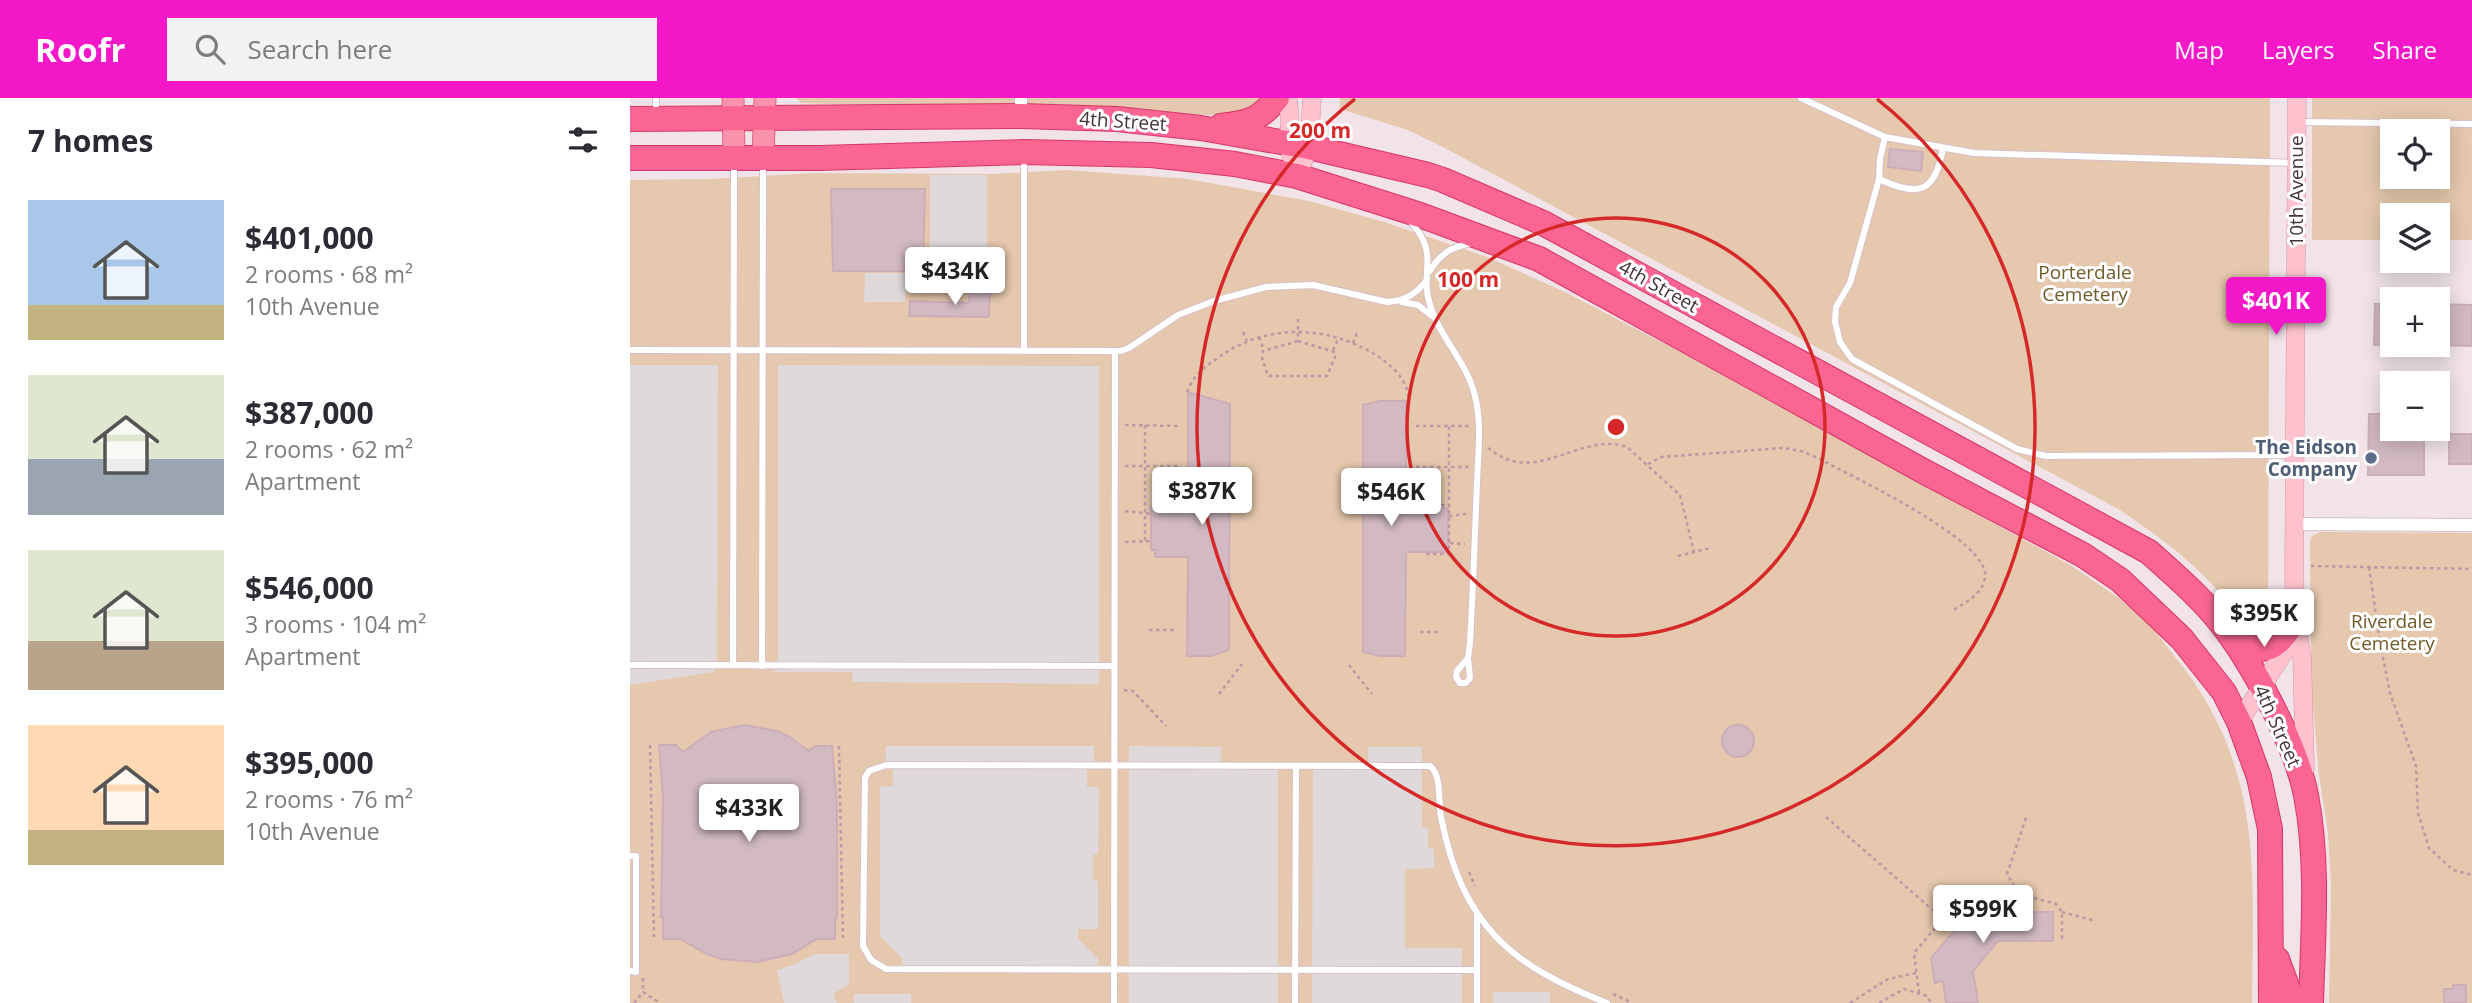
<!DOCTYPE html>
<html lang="en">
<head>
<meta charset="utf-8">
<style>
  body { margin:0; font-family:"Open Sans",sans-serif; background:#f2f2f3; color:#2b2b33; height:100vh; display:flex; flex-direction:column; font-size:26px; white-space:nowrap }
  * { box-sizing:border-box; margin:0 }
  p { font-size:23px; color:#7c7c81 }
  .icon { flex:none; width:38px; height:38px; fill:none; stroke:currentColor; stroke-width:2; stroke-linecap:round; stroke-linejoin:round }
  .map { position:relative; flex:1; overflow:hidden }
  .details { display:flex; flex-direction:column; background:#fff; width:630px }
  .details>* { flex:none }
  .controls { position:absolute; left:1750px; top:21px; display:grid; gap:14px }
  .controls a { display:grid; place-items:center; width:70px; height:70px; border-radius:0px; background:#fff; box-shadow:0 4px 18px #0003; font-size:35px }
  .price { position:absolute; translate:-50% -60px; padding:0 16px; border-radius:7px; background:#fff; color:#222; font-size:23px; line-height:46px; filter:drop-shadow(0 2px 4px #0008) }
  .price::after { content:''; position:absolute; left:50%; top:42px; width:21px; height:16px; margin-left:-10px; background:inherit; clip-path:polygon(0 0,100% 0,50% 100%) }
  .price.on { background:#f418c9; color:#fff }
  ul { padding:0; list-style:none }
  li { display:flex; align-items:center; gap:21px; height:175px; padding:0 28px }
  li span { display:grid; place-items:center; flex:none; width:196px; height:140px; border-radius:0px; color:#555 }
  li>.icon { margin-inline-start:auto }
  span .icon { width:84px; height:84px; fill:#fffc; stroke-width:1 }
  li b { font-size:30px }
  h2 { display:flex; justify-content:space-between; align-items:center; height:84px; padding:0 28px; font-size:30px }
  header { display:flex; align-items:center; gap:42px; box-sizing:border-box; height:98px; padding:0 35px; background:#f418c9; color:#fff }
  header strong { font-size:33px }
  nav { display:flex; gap:38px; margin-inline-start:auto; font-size:24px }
  .search { width:490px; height:63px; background:#f2f2f3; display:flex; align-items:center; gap:18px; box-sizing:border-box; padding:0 24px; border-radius:0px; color:#7c7c81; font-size:26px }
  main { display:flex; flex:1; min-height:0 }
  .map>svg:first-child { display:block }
</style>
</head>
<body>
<header>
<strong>Roofr</strong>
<div class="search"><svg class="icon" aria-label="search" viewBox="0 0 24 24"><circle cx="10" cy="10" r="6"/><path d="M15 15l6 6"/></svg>Search here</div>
<nav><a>Map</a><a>Layers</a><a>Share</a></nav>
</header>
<main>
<section class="details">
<h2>7 homes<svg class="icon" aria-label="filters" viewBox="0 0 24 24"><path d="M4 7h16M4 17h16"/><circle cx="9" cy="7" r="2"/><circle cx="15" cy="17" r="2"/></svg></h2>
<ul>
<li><span style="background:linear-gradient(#a9c7e8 75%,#c2b280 0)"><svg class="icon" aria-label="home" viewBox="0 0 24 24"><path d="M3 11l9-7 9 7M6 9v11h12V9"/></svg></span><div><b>$401,000</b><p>2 rooms · 68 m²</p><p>10th Avenue</p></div></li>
<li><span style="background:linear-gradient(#dfe7d0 60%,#9aa5b1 0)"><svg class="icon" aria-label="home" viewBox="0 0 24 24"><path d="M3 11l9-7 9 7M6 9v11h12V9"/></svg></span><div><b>$387,000</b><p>2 rooms · 62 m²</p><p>Apartment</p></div></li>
<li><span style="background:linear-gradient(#dfe7d0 65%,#b9a48a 0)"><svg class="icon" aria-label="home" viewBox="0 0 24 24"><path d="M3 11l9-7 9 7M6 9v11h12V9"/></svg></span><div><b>$546,000</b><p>3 rooms · 104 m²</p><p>Apartment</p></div></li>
<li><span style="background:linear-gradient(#ffd9b3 75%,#c2b280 0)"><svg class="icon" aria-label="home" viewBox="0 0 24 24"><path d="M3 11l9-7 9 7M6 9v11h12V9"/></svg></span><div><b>$395,000</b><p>2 rooms · 76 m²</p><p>10th Avenue</p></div></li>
</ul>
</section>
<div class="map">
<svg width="1842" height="905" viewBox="0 0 1842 905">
  <rect width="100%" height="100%" fill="#f1e3e7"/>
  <!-- green -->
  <g fill="#e5c8ad" fill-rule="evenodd">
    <path d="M 166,0 L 633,0 L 632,4 L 613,12 L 588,17 L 171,5 Z"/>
    <path d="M 710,0 L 1640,0 L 1638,527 L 1627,532 C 1610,528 1597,504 1586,491 C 1558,459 1525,436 1490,412 L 813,49 L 778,32 L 710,11 Z"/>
    <path d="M 1682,0 L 1842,0 L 1842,142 L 1808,142 L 1808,117 L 1762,117 L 1762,142 L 1682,142 ZM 1762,33 L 1808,33 L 1808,79 L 1762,79 Z"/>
    <path d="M 438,72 L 558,81 L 679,103 L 754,124 L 857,159 L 937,195 L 1064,261 L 1442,468 C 1466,485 1493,501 1515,522 C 1525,532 1533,544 1542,555 C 1634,666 1623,770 1622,905 L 0,905 L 0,82 L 79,81 L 185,75 L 362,76 Z"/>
    <path d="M 1690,434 L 1842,435 L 1842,905 L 1699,905 L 1701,787 L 1698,735 L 1689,677 L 1681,586 L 1680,444 L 1681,439 Z"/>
  </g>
  <!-- parking -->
  <g fill="#dfd9db">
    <path d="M 300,77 L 357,77 L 357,191 L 276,191 L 275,204 L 234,204 L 235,175 L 300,175 Z"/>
    <path d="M 0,267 L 88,267 L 87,567 L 83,574 L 6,586 L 0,586 Z"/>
    <path d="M 148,267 L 469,268 L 469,586 L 223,584 L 222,574 L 144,574 L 148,567 Z"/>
    <path d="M 256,648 L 464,648 L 464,668 L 457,668 L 457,689 L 469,689 L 468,756 L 463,757 L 463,782 L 468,783 L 468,831 L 448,831 L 448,841 L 468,861 L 468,871 L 272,871 L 272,860 L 250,838 L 250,689 L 263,688 L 263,668 L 256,667 Z"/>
    <path d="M 499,648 L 591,649 L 591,667 L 648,668 L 648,905 L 499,905 Z"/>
    <path d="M 738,649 L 792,649 L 792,729 L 798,730 L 798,750 L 804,751 L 804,770 L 775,771 L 775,850 L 832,850 L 832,905 L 682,905 L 683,668 L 738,667 Z"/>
    <path d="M 185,856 L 219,856 L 219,886 L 203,896 L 207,905 L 154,905 L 147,872 L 165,866 Z"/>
    <rect x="863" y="894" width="57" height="11"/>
    <rect x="224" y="896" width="57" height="9"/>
  </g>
  <!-- building -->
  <g fill="#d2b9c2" stroke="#cdadb8" stroke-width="2">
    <path d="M 1260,51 L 1293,54 L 1291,73 L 1258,69 Z"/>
    <path d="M 201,91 L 295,91 L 293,173 L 203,173 Z"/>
    <path d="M 340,191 L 360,192 L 359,219 L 279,218 L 280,203 L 339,205 Z"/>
    <path d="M 1745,206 L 1762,206 L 1762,247 L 1744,247 Z"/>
    <path d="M 1808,206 L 1842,207 L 1842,248 L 1808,247 Z"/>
    <path d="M 558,294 L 600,306 L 599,552 L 581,558 L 557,558 L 558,459 L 525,459 L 525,452 L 521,452 L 521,409 L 525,409 L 525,402 L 558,402 Z"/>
    <path d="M 750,303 L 776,303 L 776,410 L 818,410 L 818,454 L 776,454 L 775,558 L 750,558 L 733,554 L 733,307 Z"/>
    <path d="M 1739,316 L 1762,316 L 1762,331 L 1794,331 L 1794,377 L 1738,377 Z"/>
    <rect x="1819" y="336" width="23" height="30"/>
    <circle cx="1108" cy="643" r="16"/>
    <path d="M 114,627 L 147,633 L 158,638 L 179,653 L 185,648 L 202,648 L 207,706 L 207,820 L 205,820 L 205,841 L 187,841 L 162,856 L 127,864 L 91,861 L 75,855 L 50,841 L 33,841 L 33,819 L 31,819 L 33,699 L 29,647 L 46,647 L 53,654 L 81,634 Z"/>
    <path d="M 1348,805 L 1374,805 L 1374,814 L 1423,814 L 1423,843 L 1368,843 L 1343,873 L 1348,905 L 1316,905 L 1313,883 L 1305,885 L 1301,860 Z"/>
    <path d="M 1823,887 L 1836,887 L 1836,905 L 1814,905 L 1814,891 L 1823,891 Z"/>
  </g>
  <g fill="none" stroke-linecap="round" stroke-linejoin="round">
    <!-- lane casing -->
    <g stroke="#d7c0c7" stroke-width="8">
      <g id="lane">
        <path d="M 26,0 L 26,16"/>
        <path d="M 1171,0 L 1255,39 L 1344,55 L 1663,65"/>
        <path d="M 1669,24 L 1842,26"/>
        <path d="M 1255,39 L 1250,61 L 1249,81 C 1290,100 1305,94 1313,50"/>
        <path d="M 1249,81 L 1220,185 L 1206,209 L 1205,224 L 1210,244 L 1222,261 L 1387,351 L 1416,358 L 1662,357"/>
        <path d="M 780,123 C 811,157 789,172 800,207 C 810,240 837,264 845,298 C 852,325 848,357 847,384 C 845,438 843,491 840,545 L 838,560 L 827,573 L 826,579 L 830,585 L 836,585 L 840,580 L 838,560"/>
        <path d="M 800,173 C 810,156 821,149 841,145"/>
        <path d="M 772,204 L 788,207 L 802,218"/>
        <path d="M 0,252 L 491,253 L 499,250 L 548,217 L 584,203 L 636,189 L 683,187 L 757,204 C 775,203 786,196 797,182"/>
        <path d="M 394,252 L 394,58"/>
        <path d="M 0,567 L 484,568"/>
        <path d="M 103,567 L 104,65"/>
        <path d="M 132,568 L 133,65"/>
        <path d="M 0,758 L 6,758 L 6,874 L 0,873"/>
        <path d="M 847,816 L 847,905"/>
        <path d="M 847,872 L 256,871 L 241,862 L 233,848 L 235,680 L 239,673 L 256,667 L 800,668 C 812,677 808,704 811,719 C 832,826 879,867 977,905"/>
        <path d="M 484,905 L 485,253"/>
        <path d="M 665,905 L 666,668"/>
      </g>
    </g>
    <!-- street casing -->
    <g stroke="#d7c0c7" stroke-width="14">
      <g id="street">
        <path d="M 391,18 L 391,0"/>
        <path d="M 1664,426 L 1842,427"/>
      </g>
    </g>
    <!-- secondary casing -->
    <g stroke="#d396a3" stroke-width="19">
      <g id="secondary">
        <path d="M 658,0 L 660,24 L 658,46 L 667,78"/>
        <path d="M 1667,0 L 1664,478 L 1665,522 L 1672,559 L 1675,671"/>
        <path d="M 667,78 L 679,49 L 682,0"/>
        <path d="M 1609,624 L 1660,545 L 1663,532"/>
      </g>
    </g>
    <!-- primary casing -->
    <g stroke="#e06383" stroke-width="23">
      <g id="primary">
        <path d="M 103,0 L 104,60"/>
        <path d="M 133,60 L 135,0"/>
      </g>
    </g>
    <!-- highway casing -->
    <g stroke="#d8366b" stroke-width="26">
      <g id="highway">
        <path d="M 0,21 L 391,18 L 487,21 L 571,30 L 679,49 L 798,77 L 813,82 L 913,125 L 1519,454 C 1547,479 1576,504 1598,534 C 1627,574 1666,648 1676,697 C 1689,766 1683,836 1681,905"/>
        <path d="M 591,28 C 618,25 630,22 647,0"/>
        <path d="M 0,60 L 190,60 L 394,54 L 521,57 L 605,66 L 667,78 L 790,117 L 909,161 L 1295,374 L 1453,457 L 1490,482 L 1552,541 L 1594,594 L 1609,624 L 1629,679 L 1640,731 L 1641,905"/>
        <path d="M 1599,535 C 1606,539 1616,548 1625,550 C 1645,555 1656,535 1665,522"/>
        <path d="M 1647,861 L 1659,894 L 1659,905"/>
      </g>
    </g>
    <!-- path -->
    <g stroke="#be98a4" stroke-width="2.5" stroke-dasharray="3.5 3.5" stroke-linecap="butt">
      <path d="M 668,221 L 668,243"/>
      <path d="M 613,234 L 617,243"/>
      <path d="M 629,239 L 634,252"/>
      <path d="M 668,243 L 705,254 L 705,259 L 697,278 L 638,278 L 632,260 L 633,253 Z"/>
      <path d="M 723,245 L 727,235"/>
      <path d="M 703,252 L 709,239"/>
      <path d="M 557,294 C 562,280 573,270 585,262 C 633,225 696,226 746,257 C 763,268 778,282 779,303"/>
      <path d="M 495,327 L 550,328"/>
      <path d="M 515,327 L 515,443"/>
      <path d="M 786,328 L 839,328"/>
      <path d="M 858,350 C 862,353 867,357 872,359 C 913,380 955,334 997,349 L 1050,397 L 1064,454"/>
      <path d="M 1018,366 L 1031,359 L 1153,350 L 1171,353 L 1190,361 C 1220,378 1362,443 1355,480 C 1352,497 1334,505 1322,513"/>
      <path d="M 495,368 L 550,368"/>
      <path d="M 786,369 L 839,369"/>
      <path d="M 797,407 L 818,407"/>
      <path d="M 495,413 L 521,416"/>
      <path d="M 819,418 L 836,416"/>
      <path d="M 495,444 L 521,443"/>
      <path d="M 820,445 L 835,446"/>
      <path d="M 796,456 L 819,456 L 819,328"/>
      <path d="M 1048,458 L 1080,450"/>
      <path d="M 1681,468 L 1842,471"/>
      <path d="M 1739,469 L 1750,545 L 1760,595 L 1786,668 L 1788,715 L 1799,750 L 1823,772 L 1842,777"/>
      <path d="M 519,532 L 544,532"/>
      <path d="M 790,534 L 810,534"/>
      <path d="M 719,567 L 742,596"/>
      <path d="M 494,592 L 503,593 L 536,628"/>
      <path d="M 589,596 L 612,566"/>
      <path d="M 20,647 L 24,839"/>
      <path d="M 209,648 L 213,840"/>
      <path d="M 1196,719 L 1312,820"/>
      <path d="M 1396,720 L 1377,776 L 1389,796 L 1426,806 L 1432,814 L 1432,844"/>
      <path d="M 839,774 L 845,788"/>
      <path d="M 1432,814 L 1466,823"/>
      <path d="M 13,880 L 13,894"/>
      <path d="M 1289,895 L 1284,855 L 1340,789 L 1385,789"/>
      <path d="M 983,896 L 1002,905"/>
      <path d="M 4,905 L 13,894 L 30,905"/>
      <path d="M 1220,905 L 1258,881 L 1286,875"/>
      <path d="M 1249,905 L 1274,891 L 1297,898 L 1301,905"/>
    </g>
    <!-- lane -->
    <use href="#lane" stroke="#fff" stroke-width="6"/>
    <!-- street -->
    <use href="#street" stroke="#fff" stroke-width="12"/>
    <!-- secondary -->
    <use href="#secondary" stroke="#fdc2ce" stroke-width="18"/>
    <!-- primary -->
    <use href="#primary" stroke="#fb92ac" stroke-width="21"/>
    <!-- highway -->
    <use href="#highway" stroke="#fa6691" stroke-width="24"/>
  </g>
  <!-- distance rings -->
  <g fill="none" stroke="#d62828" stroke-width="3.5">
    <circle cx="986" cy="329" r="209"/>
    <path d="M1247 1A419 419 0 1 1 725 1"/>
  </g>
  <!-- markers -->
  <circle fill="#5c6f8a" stroke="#fff" stroke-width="2.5" cx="1741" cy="360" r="7"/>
  <g text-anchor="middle" stroke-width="6" stroke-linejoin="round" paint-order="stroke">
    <!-- street labels -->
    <g font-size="19" fill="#433439" stroke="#fff">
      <text transform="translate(493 23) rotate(4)" y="7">4th Street</text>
      <text transform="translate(1666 93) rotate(-90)" y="7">10th Avenue</text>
      <text transform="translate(1029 188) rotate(29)" y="7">4th Street</text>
      <text transform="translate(1648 628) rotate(66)" y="7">4th Street</text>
    </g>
    <!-- park labels -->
    <g font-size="19" fill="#725a29" stroke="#fff">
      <text x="1455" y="181">Porterdale<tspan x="1455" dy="22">Cemetery</tspan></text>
      <text x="1762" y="530">Riverdale<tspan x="1762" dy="22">Cemetery</tspan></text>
    </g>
    <!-- service labels -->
    <g font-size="19" font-weight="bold" fill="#4e5e75" stroke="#fff" text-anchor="end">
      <text x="1727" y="356">The Eidson<tspan x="1727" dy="22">Company</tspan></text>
    </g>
  </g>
  <circle cx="986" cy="329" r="10" fill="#d62828" stroke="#fff" stroke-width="3.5"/>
  <g font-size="21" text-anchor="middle" font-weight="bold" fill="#d62828" stroke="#fff" stroke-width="6" stroke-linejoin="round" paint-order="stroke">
    <text x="690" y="40">200 m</text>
    <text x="838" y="189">100 m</text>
  </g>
</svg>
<div class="controls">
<a><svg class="icon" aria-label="locate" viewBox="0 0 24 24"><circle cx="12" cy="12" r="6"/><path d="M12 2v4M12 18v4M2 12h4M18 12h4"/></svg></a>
<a><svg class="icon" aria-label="layers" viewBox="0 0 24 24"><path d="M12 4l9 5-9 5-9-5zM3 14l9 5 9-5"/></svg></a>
<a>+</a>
<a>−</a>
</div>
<b class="price" style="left:325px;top:209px">$434K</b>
<b class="price on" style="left:1646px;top:239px">$401K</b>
<b class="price" style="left:572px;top:429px">$387K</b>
<b class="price" style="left:761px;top:430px">$546K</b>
<b class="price" style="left:1634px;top:551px">$395K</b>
<b class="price" style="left:119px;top:746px">$433K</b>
<b class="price" style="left:1353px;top:847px">$599K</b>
</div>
</main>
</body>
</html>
